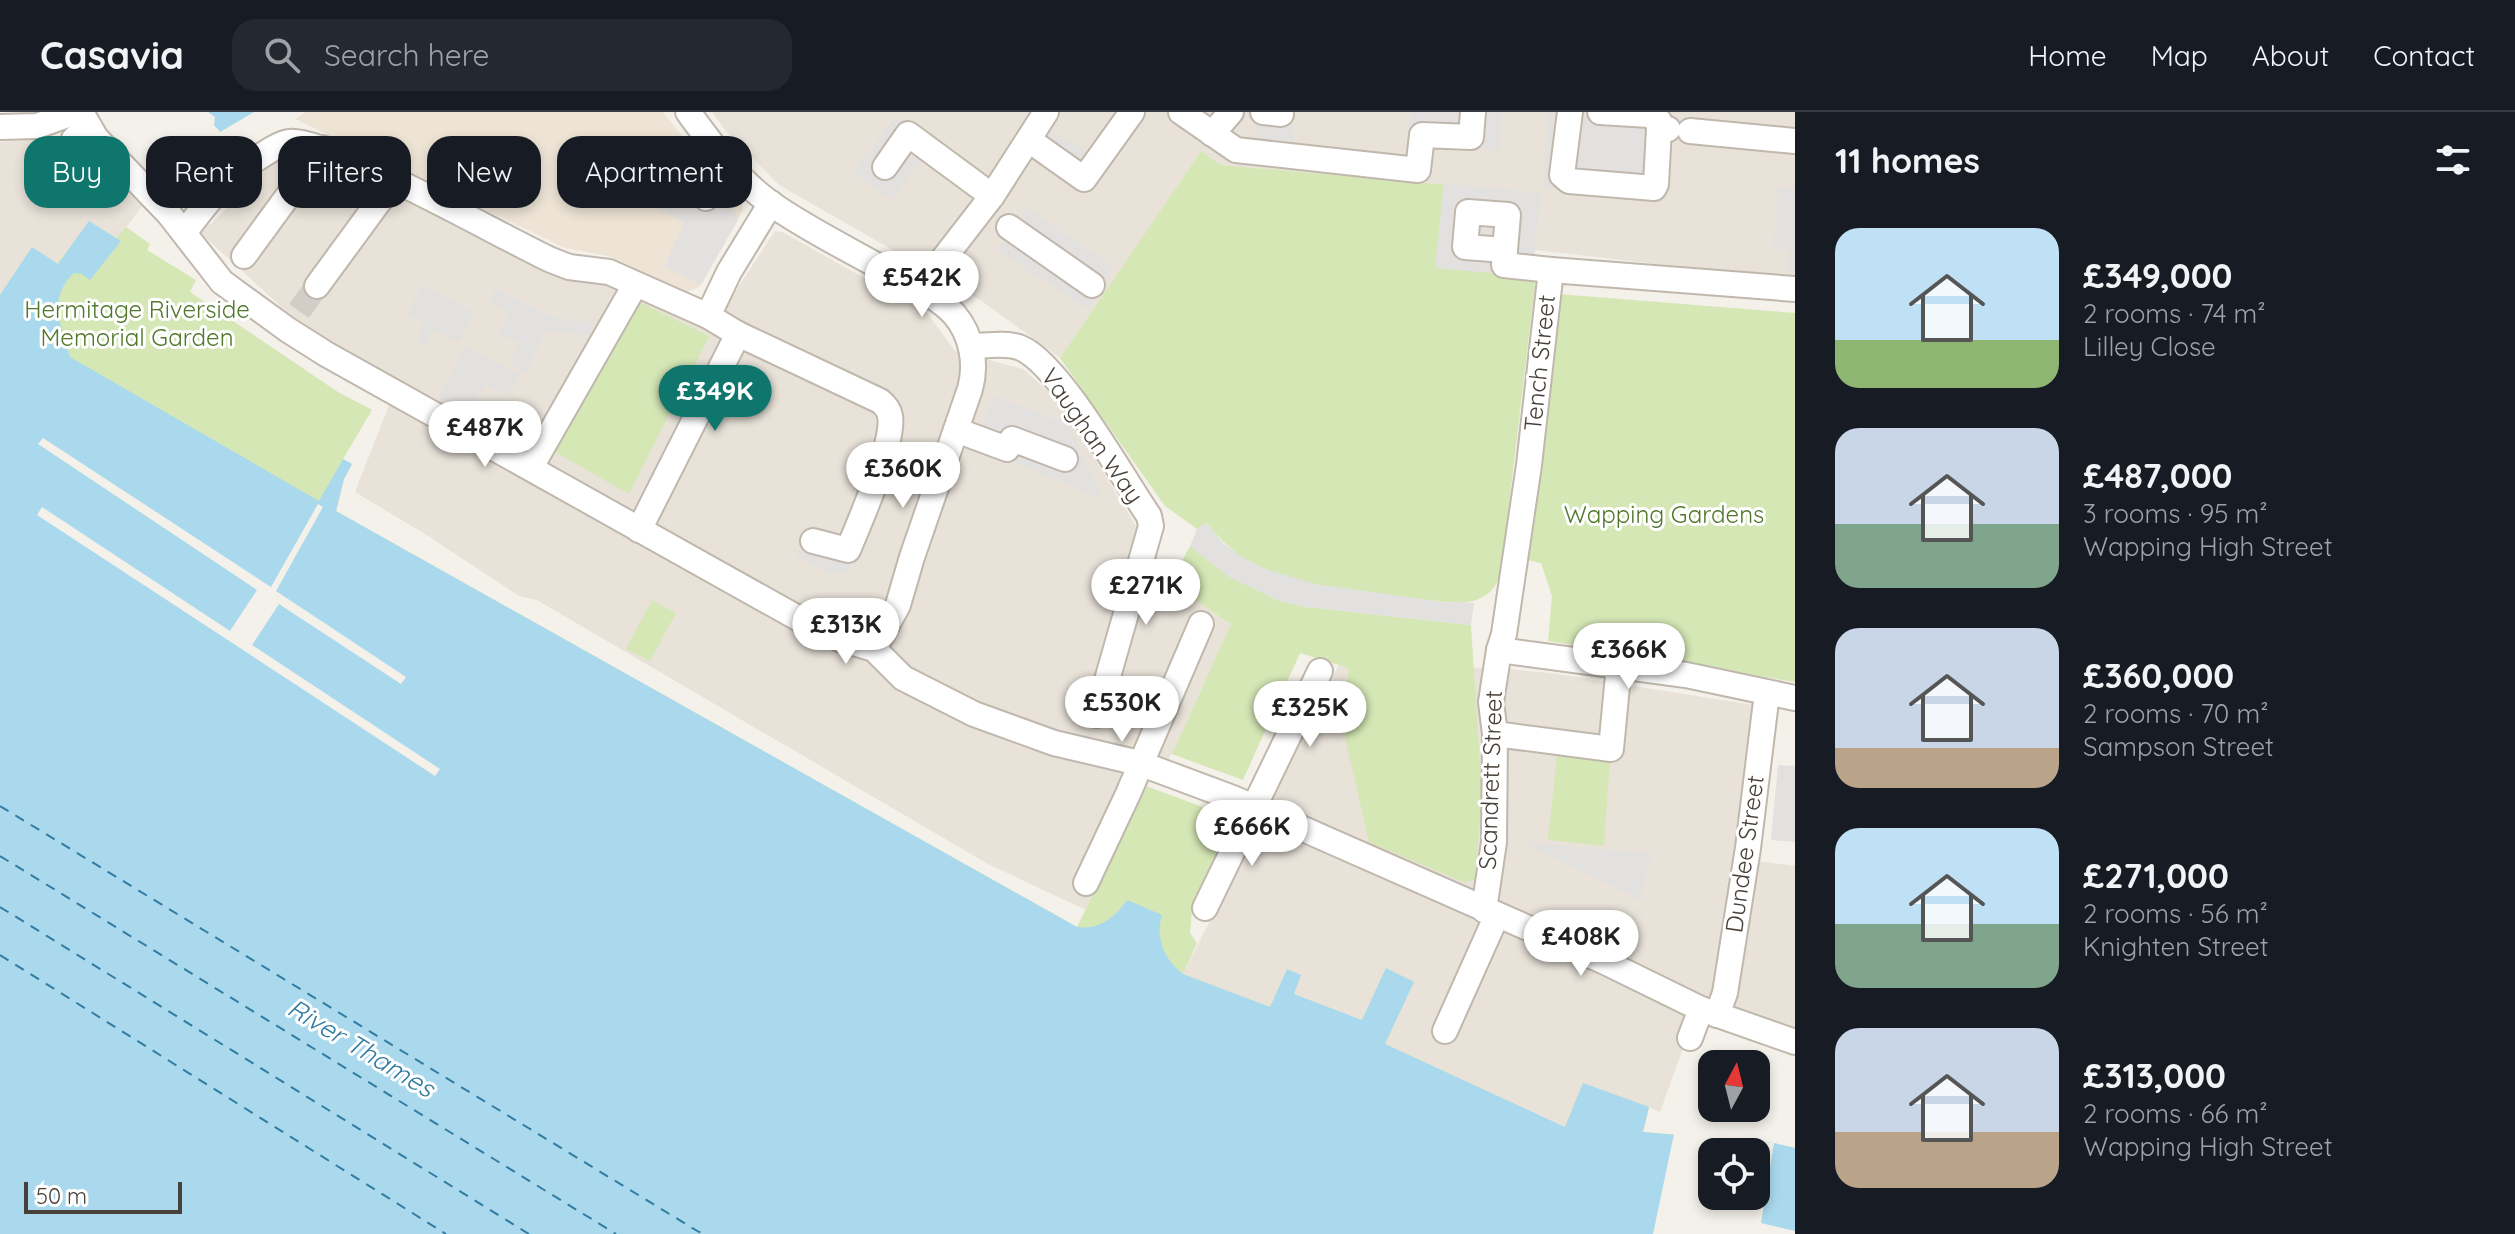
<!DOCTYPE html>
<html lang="en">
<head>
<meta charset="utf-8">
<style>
  body { margin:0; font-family:Quicksand,sans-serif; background:#242831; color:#f1f3f6; height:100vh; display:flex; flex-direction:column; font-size:30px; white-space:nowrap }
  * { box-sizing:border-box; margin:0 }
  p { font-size:26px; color:#9ea1a6 }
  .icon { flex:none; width:44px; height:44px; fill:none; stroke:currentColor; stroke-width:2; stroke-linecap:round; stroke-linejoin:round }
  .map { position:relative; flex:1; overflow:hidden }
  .sheet { display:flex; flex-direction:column; background:#171b24; width:720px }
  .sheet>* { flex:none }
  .guide { position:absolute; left:24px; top:24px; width:760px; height:72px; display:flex; gap:16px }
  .needle { width:52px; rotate:7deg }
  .controls { position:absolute; left:1698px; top:938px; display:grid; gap:16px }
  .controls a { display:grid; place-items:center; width:72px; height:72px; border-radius:16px; background:#171b24; box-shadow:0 4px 12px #0003; font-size:40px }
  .scale { position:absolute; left:24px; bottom:20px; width:158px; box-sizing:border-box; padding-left:8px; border:4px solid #484139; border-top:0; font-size:22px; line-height:28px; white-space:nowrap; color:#484139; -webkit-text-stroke:6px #fff; paint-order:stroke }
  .price { position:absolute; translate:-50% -68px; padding:0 18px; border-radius:28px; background:#fff; color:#222; font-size:26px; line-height:52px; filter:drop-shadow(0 2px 4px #0008) }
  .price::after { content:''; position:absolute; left:50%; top:48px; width:24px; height:18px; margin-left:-12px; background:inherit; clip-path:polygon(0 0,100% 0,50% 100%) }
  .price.current { background:#0f766e; color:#fff }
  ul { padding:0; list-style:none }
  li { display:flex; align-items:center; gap:24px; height:200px; padding:0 40px }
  li span { display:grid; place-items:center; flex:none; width:224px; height:160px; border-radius:24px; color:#555 }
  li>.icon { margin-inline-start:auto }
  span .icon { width:96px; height:96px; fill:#fffc; stroke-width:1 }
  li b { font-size:34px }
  h2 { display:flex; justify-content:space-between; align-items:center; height:96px; padding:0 40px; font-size:34px }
  .chip { padding:0 28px; border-radius:24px; background:#171b24; box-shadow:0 4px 12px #0003; font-size:28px; line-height:72px }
  .chip.current { background:#0f766e; color:#fff }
  header { display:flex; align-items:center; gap:48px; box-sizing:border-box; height:112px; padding:0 40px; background:#171b24; border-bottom:2px solid #363941 }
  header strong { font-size:38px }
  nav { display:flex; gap:44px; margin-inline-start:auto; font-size:28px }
  .search { width:560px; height:72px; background:#242831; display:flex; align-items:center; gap:20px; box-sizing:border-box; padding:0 28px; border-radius:24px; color:#9ea1a6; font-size:30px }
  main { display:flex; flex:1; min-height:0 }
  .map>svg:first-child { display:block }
</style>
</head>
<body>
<header>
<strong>Casavia</strong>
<div class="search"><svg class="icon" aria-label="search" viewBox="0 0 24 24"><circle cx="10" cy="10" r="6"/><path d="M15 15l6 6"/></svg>Search here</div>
<nav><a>Home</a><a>Map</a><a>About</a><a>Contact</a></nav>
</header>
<main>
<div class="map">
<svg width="1795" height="1122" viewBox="0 0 1795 1122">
  <rect width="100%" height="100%" fill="#f4f0ea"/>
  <!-- residential -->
  <g fill="#e8e2d9">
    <path d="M 712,0 L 1795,0 L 1795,168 L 1535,138 L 1540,81 L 1221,53 L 1201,39 L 1060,246 L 979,187 L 779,73 L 726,19 Z"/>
    <path d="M 69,25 L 142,94 L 118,126 L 89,109 L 57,152 L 32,136 L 0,183 L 0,30 Z"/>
    <path d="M 310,32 L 712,215 L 775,119 L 782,120 L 927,201 L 955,239 L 1023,257 L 1062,292 L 1142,424 L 1132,459 L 1170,471 L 1231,512 L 1172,642 L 1146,674 L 1086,798 L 988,752 L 537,488 L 519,484 L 425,422 L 355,380 L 389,293 L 195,116 L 211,112 L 286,38 Z"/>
    <path d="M 1340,551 L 1510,557 L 1557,562 L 1760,594 L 1734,746 L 1795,754 L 1795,916 L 1786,915 L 1702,884 L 1660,1000 L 1649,995 L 1566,1015 L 1384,932 L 1414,871 L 1386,856 L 1363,908 L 1294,882 L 1286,858 L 1270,896 L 1183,862 Z"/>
  </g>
  <!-- education -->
  <path fill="#ede4d5" d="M 306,0 L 663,0 L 705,53 L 706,61 L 703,68 L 725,90 L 736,83 L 742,90 L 743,98 L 699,175 L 687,180 L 608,144 L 565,136 L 295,7 Z"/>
  <!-- green -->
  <g fill="#d5e7b5" fill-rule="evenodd">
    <path d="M 1201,39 L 1221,53 L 1540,81 L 1533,165 L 1535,173 L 1501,460 C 1495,482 1480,490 1458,491 C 1395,485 1295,479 1242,445 C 1228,435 1217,424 1206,411 L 1197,417 L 1165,394 L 1060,246 Z"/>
    <path d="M 89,109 L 117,126 L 126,115 L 150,132 L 147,138 L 196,168 L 190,180 L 338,280 L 372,298 L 343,347 L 352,352 L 344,367 L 336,399 L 1077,815 L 1146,674 L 1235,707 L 1192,797 L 1190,821 L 1197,831 L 1183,862 L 1270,895 L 1287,857 L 1301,863 L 1294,882 L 1362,908 L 1386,856 L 1414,870 L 1385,932 L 1565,1015 L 1583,971 L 1649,995 L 1643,1020 L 1774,1031 L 1795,1036 L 1795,1111 L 1561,1071 L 40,279 L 0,183 L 32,135 L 57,152 ZM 1712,1040 L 1756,1040 L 1756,1084 L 1712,1084 Z"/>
    <path d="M 1558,182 L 1795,201 L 1795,570 L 1548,529 L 1552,484 L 1541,451 L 1527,448 Z"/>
    <path d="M 639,190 L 709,224 L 629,382 L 552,338 Z"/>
    <path d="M 1190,434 L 1277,488 L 1307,495 L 1471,513 L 1482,684 L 1475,768 L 1463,770 L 1369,730 L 1341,607 L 1349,556 L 1300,541 L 1243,668 L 1172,642 L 1231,512 L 1170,471 Z"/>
    <path d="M 652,488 L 676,501 L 650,549 L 626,537 Z"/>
    <path d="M 1557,642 L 1610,648 L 1604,734 L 1548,728 Z"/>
  </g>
  <!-- parking -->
  <g fill="#e3e1df">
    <path d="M 1241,0 L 1293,0 L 1293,31 L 1256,29 L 1259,11 Z"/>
    <path d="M 1410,0 L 1503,0 L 1499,39 L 1406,30 Z"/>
    <path d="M 1549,0 L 1669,0 L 1662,88 L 1543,75 Z"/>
    <path d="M 895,5 L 934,31 L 892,88 L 853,61 Z"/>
    <path d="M 1045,16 L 1089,41 L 1079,56 L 1035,29 Z"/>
    <path d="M 699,63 L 739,106 L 701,173 L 664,155 L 684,111 L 650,93 L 662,68 Z"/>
    <path d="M 1444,71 L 1540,81 L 1533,165 L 1435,156 Z"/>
    <path d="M 1778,75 L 1795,76 L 1795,158 L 1788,158 L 1790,138 L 1773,137 Z"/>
    <path d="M 1027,95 L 1113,155 L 1088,197 L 997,138 Z"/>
    <path d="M 421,173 L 474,201 L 459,230 L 432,218 L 425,233 L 417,228 L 424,212 L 408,203 Z"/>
    <path d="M 496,176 L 556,206 L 593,210 L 591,224 L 547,218 L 526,261 L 509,251 L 519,231 L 498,222 L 509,202 L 490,189 Z"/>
    <path d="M 466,235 L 519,262 L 509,285 L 485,272 L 467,300 L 438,286 Z"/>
    <path d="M 994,284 L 1068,312 L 1101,381 L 1097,385 L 975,334 Z"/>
    <path d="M 1206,411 L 1223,431 L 1244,446 L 1268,458 L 1315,472 L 1443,490 L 1474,491 L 1471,513 L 1307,495 L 1277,488 L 1229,465 L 1190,434 L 1197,417 Z"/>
    <path d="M 809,413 L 860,426 L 853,449 L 847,459 L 831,463 L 796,444 Z"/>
    <path d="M 1778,653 L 1795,654 L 1795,730 L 1771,728 Z"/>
    <path d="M 1524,731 L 1652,741 L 1640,788 Z"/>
  </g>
  <!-- water -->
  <g fill="#aad9ee" fill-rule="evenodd">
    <path d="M 208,0 L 254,0 L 220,20 L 214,13 L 215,5 Z"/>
    <path d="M 89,109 L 121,129 L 90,168 L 82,162 L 74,161 C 47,186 61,214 70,245 L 319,389 L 343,347 L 352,352 L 344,367 L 336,399 L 1077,815 C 1100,818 1114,806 1127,788 L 1162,803 C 1155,826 1164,847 1183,862 L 1270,895 L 1287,857 L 1301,863 L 1294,882 L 1362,908 L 1386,856 L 1414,870 L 1385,932 L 1565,1015 L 1583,971 L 1649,995 L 1643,1020 L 1774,1031 L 1795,1036 L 1795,1122 L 0,1122 L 0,183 L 32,135 L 58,152 ZM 1712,1040 L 1756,1040 L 1756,1084 L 1712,1084 Z"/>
  </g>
  <!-- pier -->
  <g fill="#f4f0ea" fill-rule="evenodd">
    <path d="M 43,326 L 271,475 L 318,392 L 323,395 L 276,479 L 406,565 L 401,572 L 279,492 L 252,533 L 440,657 L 435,664 L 37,403 L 42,395 L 230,519 L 257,478 L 38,332 Z"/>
    <path d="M 1674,1022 L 1774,1031 L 1761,1111 L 1795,1119 L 1795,1122 L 1653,1122 ZM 1712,1040 L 1756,1040 L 1756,1084 L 1712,1084 Z"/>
  </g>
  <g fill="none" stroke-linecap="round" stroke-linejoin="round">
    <!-- ferry -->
    <g stroke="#317ca1" stroke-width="2" stroke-dasharray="10 8" stroke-linecap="butt">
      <path d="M 0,694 L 699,1120 L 707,1122"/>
      <path d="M 0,744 L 616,1122"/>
      <path d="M 0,795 L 529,1122"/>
      <path d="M 0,843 L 446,1122"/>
    </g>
    <!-- minor-tunnel -->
    <path stroke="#d2cdc7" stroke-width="24" stroke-dasharray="24 12" stroke-linecap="butt" d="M 299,199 L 317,174"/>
    <!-- minor casing -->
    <g stroke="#c0b7ad" stroke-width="28">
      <g id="minor">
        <path d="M 81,0 L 96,26 L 169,102 L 222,170 L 288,218 L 326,242 L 812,514 L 840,527 L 874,537 L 903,566 L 974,602 L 1054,631 L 1139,651 L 1233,686 L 1605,850 L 1701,897 L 1795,930"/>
        <path d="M 688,0 C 713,34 736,66 770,91 C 807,117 848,137 887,159 C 910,172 936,183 954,202 C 972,223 977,252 970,277 L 912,445 L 898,493 L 874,537"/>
        <path d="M 1181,0 L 1236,38 L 1418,58 L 1422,23 L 1471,25 L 1473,0"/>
        <path d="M 1263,0 L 1281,2"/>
        <path d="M 1570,0 L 1562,63 L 1569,69 L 1654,76 L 1656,72 L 1659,17"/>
        <path d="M 1600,0 L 1649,3 L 1659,9 L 1659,17 L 1668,17"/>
        <path d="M 0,15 L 37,14 L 76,0"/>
        <path d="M 1690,19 L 1795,29"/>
        <path d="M 1212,22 L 1231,0"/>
        <path d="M 1029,28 L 1084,67 L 1132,0"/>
        <path d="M 66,48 L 74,27 L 88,16"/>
        <path d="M 885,55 L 908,22 L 992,84 L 920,177"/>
        <path d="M 992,84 L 1046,0"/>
        <path d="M 706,86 L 736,61"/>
        <path d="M 1009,115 L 1092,173"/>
        <path d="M 184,121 C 210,86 224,68 261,44 C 270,38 279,32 289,30 C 325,24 505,127 551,148 L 569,155 L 609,160 L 708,204 L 738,222 L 880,289 C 885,293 889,297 890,304 C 895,329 859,412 848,438 L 813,429"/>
        <path d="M 1505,138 L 1508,103 L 1468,100 L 1465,135 L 1505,138 L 1504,153 L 1551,158"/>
        <path d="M 244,144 L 323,36"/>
        <path d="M 317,174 L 394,69"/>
        <path d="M 708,204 L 729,160 L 771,91"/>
        <path d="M 971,234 C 985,234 1007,230 1021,236 C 1059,252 1123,366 1149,404 L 1151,414 L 1097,603"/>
        <path d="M 956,318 L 1007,337 L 1012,327 L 1065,347"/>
        <path d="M 531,355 L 635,173"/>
        <path d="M 639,418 L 738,222"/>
        <path d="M 1499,538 L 1686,563 L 1795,586"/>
        <path d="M 1495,622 L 1611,637 L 1619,553"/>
        <path d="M 1086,771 L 1128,682 L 1201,512"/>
        <path d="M 1205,796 L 1320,559"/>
        <path d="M 1484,798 L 1494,730 L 1495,622 L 1491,590 L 1499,538 L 1504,522 L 1529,353 L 1551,158 L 1795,177"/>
        <path d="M 1717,903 L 1725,881 L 1748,736 L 1767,581"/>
        <path d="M 1445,919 L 1497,803"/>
        <path d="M 1690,926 L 1701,897"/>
      </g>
    </g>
    <!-- minor -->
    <use href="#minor" stroke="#fff" stroke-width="24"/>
  </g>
  <g text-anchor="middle" stroke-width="6" stroke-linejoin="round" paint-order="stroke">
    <!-- park labels -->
    <g font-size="24" fill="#51782d" stroke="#fff">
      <text x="137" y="206">Hermitage Riverside<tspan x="137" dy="28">Memorial Garden</tspan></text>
      <text x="1664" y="411">Wapping Gardens</text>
    </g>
    <!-- street labels -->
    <g font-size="24" fill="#484139" stroke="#fff">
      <text transform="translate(1540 251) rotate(-84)" y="8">Tench Street</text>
      <text transform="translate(1092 324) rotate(55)" y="8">Vaughan Way</text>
      <text transform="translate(1491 668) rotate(-88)" y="8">Scandrett Street</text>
      <text transform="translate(1745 742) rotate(-82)" y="8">Dundee Street</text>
    </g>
    <!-- water labels -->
    <g font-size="26" font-style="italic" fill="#317ca1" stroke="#fff">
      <text transform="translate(361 936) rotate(31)" y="9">River Thames</text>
    </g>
  </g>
</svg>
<div class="controls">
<a><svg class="needle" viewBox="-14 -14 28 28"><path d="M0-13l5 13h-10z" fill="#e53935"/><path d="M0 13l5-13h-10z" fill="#9ea1a6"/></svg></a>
<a><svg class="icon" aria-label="locate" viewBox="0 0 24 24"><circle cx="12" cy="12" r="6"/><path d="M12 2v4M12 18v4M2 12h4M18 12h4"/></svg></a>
</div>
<div class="scale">50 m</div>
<b class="price" style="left:922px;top:207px">£542K</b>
<b class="price current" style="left:715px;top:321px">£349K</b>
<b class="price" style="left:485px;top:357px">£487K</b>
<b class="price" style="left:903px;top:398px">£360K</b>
<b class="price" style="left:1146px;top:515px">£271K</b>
<b class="price" style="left:846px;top:554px">£313K</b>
<b class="price" style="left:1629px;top:579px">£366K</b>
<b class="price" style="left:1122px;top:632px">£530K</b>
<b class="price" style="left:1310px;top:637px">£325K</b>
<b class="price" style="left:1252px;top:756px">£666K</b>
<b class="price" style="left:1581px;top:866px">£408K</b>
<div class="guide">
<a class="chip current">Buy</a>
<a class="chip">Rent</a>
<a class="chip">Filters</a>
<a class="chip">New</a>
<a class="chip">Apartment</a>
</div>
</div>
<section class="sheet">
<h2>11 homes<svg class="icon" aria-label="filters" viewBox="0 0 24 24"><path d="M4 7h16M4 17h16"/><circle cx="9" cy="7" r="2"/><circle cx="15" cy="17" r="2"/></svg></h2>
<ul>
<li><span style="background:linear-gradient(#bfe0f5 70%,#8fb573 0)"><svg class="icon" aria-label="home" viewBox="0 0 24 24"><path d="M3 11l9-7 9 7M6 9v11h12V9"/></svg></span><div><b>£349,000</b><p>2 rooms · 74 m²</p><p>Lilley Close</p></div></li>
<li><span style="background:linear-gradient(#c9d6e8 60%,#7fa58c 0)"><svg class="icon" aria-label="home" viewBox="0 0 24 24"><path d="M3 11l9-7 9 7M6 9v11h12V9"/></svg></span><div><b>£487,000</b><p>3 rooms · 95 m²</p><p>Wapping High Street</p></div></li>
<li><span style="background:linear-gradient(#c9d6e8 75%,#b9a48a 0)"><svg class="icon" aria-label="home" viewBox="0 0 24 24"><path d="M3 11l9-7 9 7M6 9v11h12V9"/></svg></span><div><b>£360,000</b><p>2 rooms · 70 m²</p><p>Sampson Street</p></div></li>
<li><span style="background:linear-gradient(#bfe0f5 60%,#7fa58c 0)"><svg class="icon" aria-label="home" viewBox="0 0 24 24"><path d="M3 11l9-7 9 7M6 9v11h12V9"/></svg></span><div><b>£271,000</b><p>2 rooms · 56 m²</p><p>Knighten Street</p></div></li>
<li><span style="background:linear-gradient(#c9d6e8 65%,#b9a48a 0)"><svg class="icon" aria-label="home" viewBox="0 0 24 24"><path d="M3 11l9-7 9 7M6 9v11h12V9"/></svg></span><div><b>£313,000</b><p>2 rooms · 66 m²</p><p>Wapping High Street</p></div></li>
</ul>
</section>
</main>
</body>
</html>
